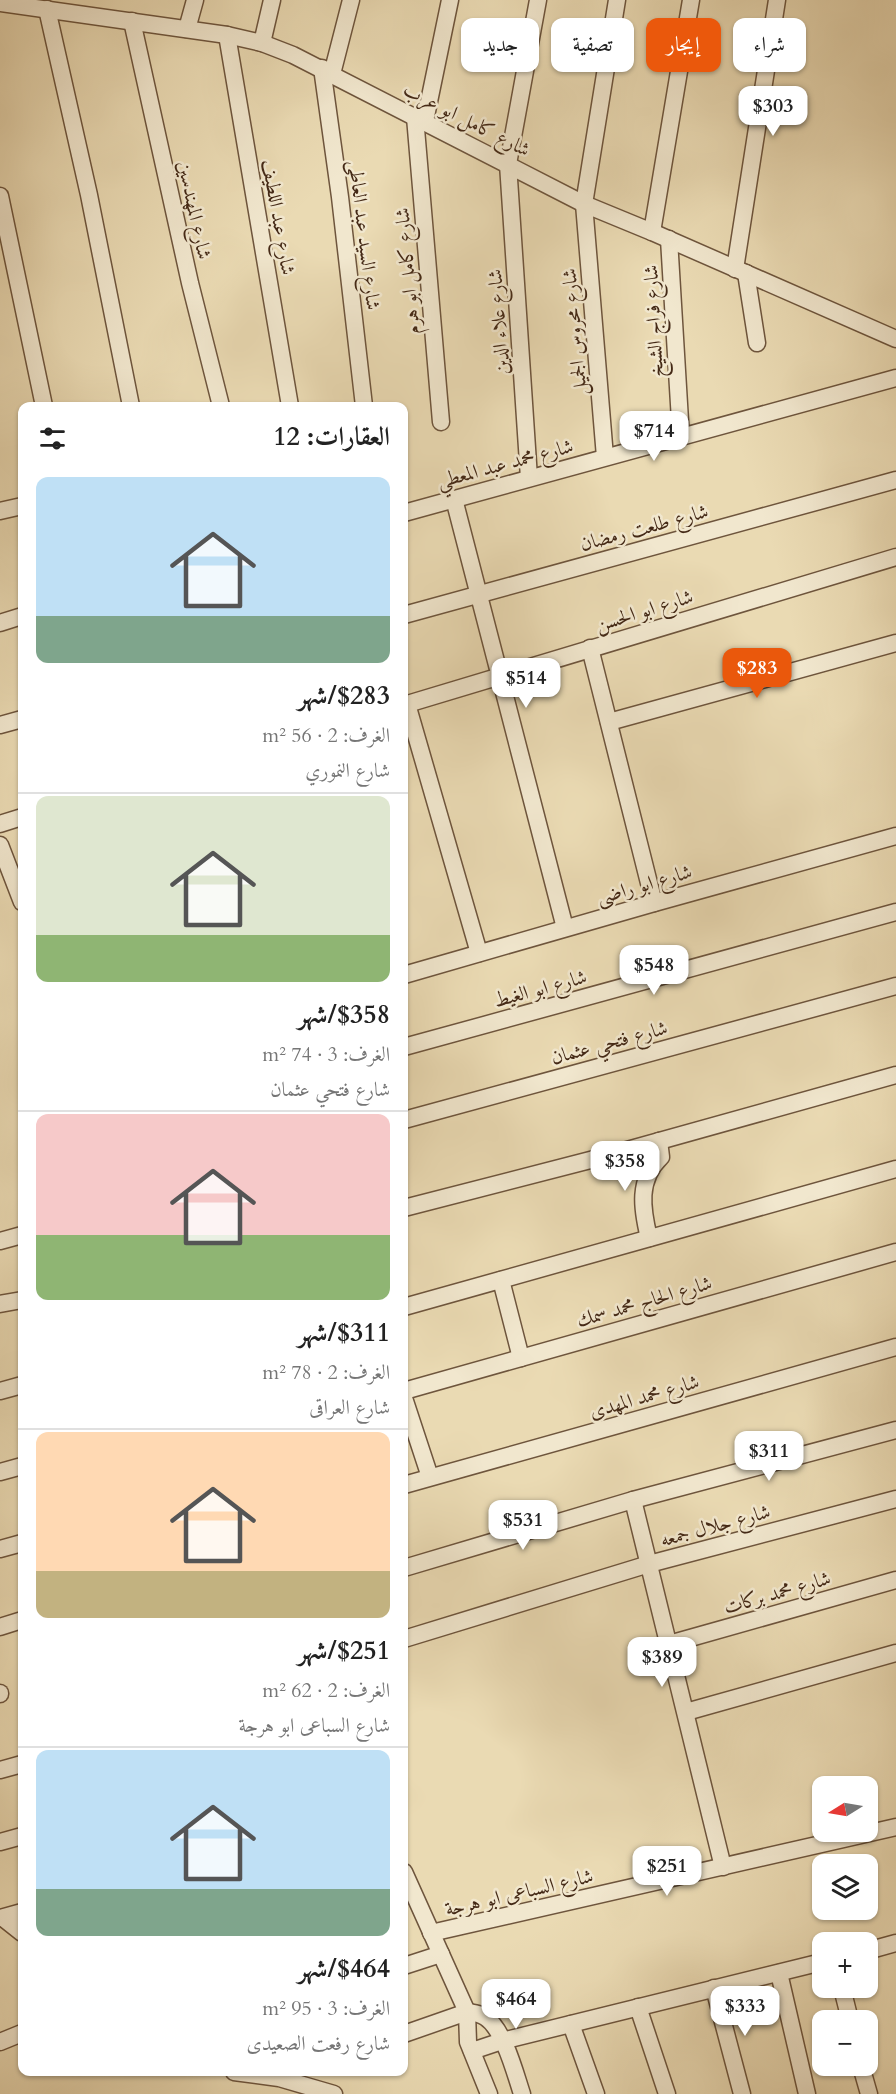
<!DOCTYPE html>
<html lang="ar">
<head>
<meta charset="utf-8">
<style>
  body { margin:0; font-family:Cardo,Amiri,serif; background:#f2f2f2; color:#222; direction:rtl; height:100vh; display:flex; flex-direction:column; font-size:22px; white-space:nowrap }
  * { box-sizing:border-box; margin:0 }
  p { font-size:20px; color:#767676 }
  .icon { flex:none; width:33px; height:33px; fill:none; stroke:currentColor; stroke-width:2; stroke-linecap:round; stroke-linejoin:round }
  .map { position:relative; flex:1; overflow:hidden; direction:ltr }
  .panel { position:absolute; left:18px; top:402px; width:390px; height:1674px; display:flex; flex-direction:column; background:#fff; border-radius:12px; box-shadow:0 2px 4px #0004; direction:rtl }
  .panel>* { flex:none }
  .hud { position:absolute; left:426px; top:18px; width:380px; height:54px; direction:rtl; display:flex; gap:12px }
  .needle { width:39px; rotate:259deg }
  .buttons { position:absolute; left:812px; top:1776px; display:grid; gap:12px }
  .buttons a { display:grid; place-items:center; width:66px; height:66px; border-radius:12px; background:#fff; box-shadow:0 2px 4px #0004; font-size:30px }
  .price { position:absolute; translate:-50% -51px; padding:0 14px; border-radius:12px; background:#fff; color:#222; font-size:20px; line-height:39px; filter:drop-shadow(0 2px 3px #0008) }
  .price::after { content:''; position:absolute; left:50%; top:36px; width:18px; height:14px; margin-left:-9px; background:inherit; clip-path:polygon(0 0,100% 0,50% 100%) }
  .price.active { background:#ea580c; color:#fff }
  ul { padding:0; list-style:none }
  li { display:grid; align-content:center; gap:12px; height:318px; padding:0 18px }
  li+li { border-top:2px solid #e0e0e0 }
  li span { display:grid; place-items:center; height:186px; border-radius:12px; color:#555 }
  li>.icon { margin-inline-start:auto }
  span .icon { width:108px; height:108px; fill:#fffc; stroke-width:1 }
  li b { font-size:26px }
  h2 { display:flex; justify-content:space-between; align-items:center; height:72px; padding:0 18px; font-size:26px }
  .chip { padding:0 21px; border-radius:12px; background:#fff; box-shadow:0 2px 4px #0004; font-size:21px; line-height:54px }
  .chip.active { background:#ea580c; color:#fff }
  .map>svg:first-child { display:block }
</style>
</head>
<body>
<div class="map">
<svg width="896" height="2094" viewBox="0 0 896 2094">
  <rect width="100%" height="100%" fill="#eadab3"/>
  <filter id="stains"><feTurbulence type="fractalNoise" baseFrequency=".00333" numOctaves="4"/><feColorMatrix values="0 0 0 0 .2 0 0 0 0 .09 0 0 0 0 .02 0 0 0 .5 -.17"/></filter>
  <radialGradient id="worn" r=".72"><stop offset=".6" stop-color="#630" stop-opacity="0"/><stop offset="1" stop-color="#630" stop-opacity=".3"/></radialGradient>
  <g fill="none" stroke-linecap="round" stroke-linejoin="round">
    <!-- minor casing -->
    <g stroke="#6e553d" stroke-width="19">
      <g id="minor">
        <path d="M 0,3 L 227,35 L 262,43 L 293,55 L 584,204 L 652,232 L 896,339"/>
        <path d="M 47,9 L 89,195 L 131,406"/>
        <path d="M 132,21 L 190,283 L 221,406"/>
        <path d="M 187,29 L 195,0"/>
        <path d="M 227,35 L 290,406"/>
        <path d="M 262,43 L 272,0"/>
        <path d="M 322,68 L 340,197 L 364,406"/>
        <path d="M 332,74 L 351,0"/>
        <path d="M 415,117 L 441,422"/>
        <path d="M 425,121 L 450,0"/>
        <path d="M 0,196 L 44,406"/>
        <path d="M 652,232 L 691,0"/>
        <path d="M 669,239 L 681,437"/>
        <path d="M 735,269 L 777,0"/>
        <path d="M 746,273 L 757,343"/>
        <path d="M 605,457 L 584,204 L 617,0"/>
        <path d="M 529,478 L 508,164 L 538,0"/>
        <path d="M 454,499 L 565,928"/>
        <path d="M 0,511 L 22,506"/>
        <path d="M 404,513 L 896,378"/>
        <path d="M 404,615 L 896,480"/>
        <path d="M 0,623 L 22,616"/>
        <path d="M 590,648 L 654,903"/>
        <path d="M 407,704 L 479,953"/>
        <path d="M 404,705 L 896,557"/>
        <path d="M 609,722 L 896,643"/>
        <path d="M 0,725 L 22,719"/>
        <path d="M 0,824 L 22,817"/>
        <path d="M 0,845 L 22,902"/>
        <path d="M 404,975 L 654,903 L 896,836"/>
        <path d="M 404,1047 L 896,912"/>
        <path d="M 404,1120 L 896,986"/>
        <path d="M 404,1208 L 602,1157 L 896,1075"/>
        <path d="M 649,1238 C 642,1209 637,1180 661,1157 L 659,1141"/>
        <path d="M 0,1241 L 22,1235"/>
        <path d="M 501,1280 L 521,1358"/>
        <path d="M 0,1304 L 22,1300"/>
        <path d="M 404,1307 L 896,1169"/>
        <path d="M 0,1391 L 22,1385"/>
        <path d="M 404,1391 L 896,1252"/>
        <path d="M 404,1398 L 430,1477"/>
        <path d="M 0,1472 L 22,1466"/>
        <path d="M 404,1485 L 896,1347"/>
        <path d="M 633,1500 L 723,1867"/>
        <path d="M 0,1549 L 22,1543"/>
        <path d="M 404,1568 L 633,1500 L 896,1430"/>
        <path d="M 0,1627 L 22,1620"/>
        <path d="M 404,1639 L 649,1564 L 896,1499"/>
        <path d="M 669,1644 L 896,1580"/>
        <path d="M 0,1694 L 0,1693"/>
        <path d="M 686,1712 L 896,1653"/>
        <path d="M 0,1770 L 22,1764"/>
        <path d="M 0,1842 L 22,1836"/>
        <path d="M 404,1872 L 467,2012 L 468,2042 L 489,2094"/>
        <path d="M 0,1918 L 22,1912"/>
        <path d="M 3,1918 L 22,1933"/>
        <path d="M 431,1933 L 896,1827"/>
        <path d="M 867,1951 L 896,1943"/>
        <path d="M 404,1966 L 441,1954"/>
        <path d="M 779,1973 L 807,2094"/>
        <path d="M 714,1988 L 742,2094"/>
        <path d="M 842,1988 L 850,2020"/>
        <path d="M 638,2007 L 667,2094"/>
        <path d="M 571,2024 L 596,2094"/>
        <path d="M 404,2034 L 467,2012 C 473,2013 479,2013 485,2017 C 504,2029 515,2073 522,2094"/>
        <path d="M 0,2042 L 22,2033"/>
        <path d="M 472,2051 L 502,2041 L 822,1962"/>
        <path d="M 861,2066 L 869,2094"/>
        <path d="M 234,2072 L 279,2078 L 334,2094"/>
      </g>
    </g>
    <!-- minor -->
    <use href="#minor" stroke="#f1e7ce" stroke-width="16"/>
  </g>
  <g text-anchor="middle" stroke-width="5" stroke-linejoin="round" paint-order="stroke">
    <!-- street labels -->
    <g font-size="20" fill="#442916" stroke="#f1e7ce">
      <text transform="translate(467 119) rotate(27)" y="7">شارع كامل ابو عرب</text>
      <text transform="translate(195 210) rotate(78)" y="7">شارع المهندسين</text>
      <text transform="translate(279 217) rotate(80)" y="7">شارع عبد اللطيف</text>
      <text transform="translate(365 235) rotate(83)" y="7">شارع السيد عبد العاطى</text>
      <text transform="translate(407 271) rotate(-95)" y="7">شارع كامل ابو هرم</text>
      <text transform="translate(653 321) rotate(-93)" y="7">شارع فراج الشيخ</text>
      <text transform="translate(498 322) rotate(-94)" y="7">شارع علاء الدين</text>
      <text transform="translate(574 332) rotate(-95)" y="7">شارع محروس الجميل</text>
      <text transform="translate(505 463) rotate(-15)" y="7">شارع محمد عبد المعطي</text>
      <text transform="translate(644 527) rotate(-15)" y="7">شارع طلعت رمضان</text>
      <text transform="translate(644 610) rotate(-17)" y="7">شارع ابو الحسن</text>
      <text transform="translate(644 884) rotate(-16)" y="7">شارع ابو راضى</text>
      <text transform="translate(540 988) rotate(-15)" y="7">شارع ابو الغيط</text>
      <text transform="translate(609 1042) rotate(-15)" y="7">شارع فتحي عثمان</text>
      <text transform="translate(644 1301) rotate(-16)" y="7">شارع الحاج محمد سمك</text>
      <text transform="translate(644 1396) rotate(-16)" y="7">شارع محمد المهدى</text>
      <text transform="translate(715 1525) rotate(-15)" y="7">شارع جلال جمعه</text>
      <text transform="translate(777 1592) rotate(-16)" y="7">شارع محمد بركات</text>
      <text transform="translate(519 1892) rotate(-13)" y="7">شارع السباعى ابو هرجة</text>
    </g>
  </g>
  <rect width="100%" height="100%" filter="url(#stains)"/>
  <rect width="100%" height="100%" fill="url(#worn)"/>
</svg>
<div class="buttons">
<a><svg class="needle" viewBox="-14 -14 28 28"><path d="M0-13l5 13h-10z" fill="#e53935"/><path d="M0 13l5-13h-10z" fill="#767676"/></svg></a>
<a><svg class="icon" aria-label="layers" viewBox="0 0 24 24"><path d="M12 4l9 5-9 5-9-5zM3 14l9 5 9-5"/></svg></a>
<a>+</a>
<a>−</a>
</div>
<b class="price" style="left:773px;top:137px">$303</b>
<b class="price" style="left:654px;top:462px">$714</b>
<b class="price active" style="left:757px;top:699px">$283</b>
<b class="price" style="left:526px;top:709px">$514</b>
<b class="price" style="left:654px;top:996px">$548</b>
<b class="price" style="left:625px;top:1192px">$358</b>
<b class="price" style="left:769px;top:1482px">$311</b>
<b class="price" style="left:523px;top:1551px">$531</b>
<b class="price" style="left:662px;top:1688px">$389</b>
<b class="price" style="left:667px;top:1897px">$251</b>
<b class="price" style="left:516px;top:2030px">$464</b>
<b class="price" style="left:745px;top:2037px">$333</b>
<div class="hud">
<a class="chip">شراء</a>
<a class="chip active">إيجار</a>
<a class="chip">تصفية</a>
<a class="chip">جديد</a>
</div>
<section class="panel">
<h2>العقارات: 12<svg class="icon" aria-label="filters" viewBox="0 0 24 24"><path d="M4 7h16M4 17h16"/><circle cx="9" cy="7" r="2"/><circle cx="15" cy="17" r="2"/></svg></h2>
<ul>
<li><span style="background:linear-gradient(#bfe0f5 75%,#7fa58c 0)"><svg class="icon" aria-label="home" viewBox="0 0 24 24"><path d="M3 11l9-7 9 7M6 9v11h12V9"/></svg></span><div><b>$283/شهر</b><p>الغرف: 2 · 56 m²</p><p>شارع النموري</p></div></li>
<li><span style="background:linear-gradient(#dfe7d0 75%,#8fb573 0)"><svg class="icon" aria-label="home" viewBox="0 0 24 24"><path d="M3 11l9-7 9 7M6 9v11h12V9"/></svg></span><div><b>$358/شهر</b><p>الغرف: 3 · 74 m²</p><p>شارع فتحي عثمان</p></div></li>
<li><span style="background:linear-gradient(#f6c9c9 65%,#8fb573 0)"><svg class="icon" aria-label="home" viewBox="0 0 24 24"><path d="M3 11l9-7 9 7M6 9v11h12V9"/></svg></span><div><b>$311/شهر</b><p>الغرف: 2 · 78 m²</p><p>شارع العراقى</p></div></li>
<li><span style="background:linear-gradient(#ffd9b3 75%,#c2b280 0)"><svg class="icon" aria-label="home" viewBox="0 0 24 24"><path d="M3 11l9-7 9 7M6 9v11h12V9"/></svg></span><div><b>$251/شهر</b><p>الغرف: 2 · 62 m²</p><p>شارع السباعى ابو هرجة</p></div></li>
<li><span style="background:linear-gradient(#bfe0f5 75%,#7fa58c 0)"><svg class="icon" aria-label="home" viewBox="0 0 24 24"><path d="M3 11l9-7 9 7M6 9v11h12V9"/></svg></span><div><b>$464/شهر</b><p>الغرف: 3 · 95 m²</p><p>شارع رفعت الصعيدى</p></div></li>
</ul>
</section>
</div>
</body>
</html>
